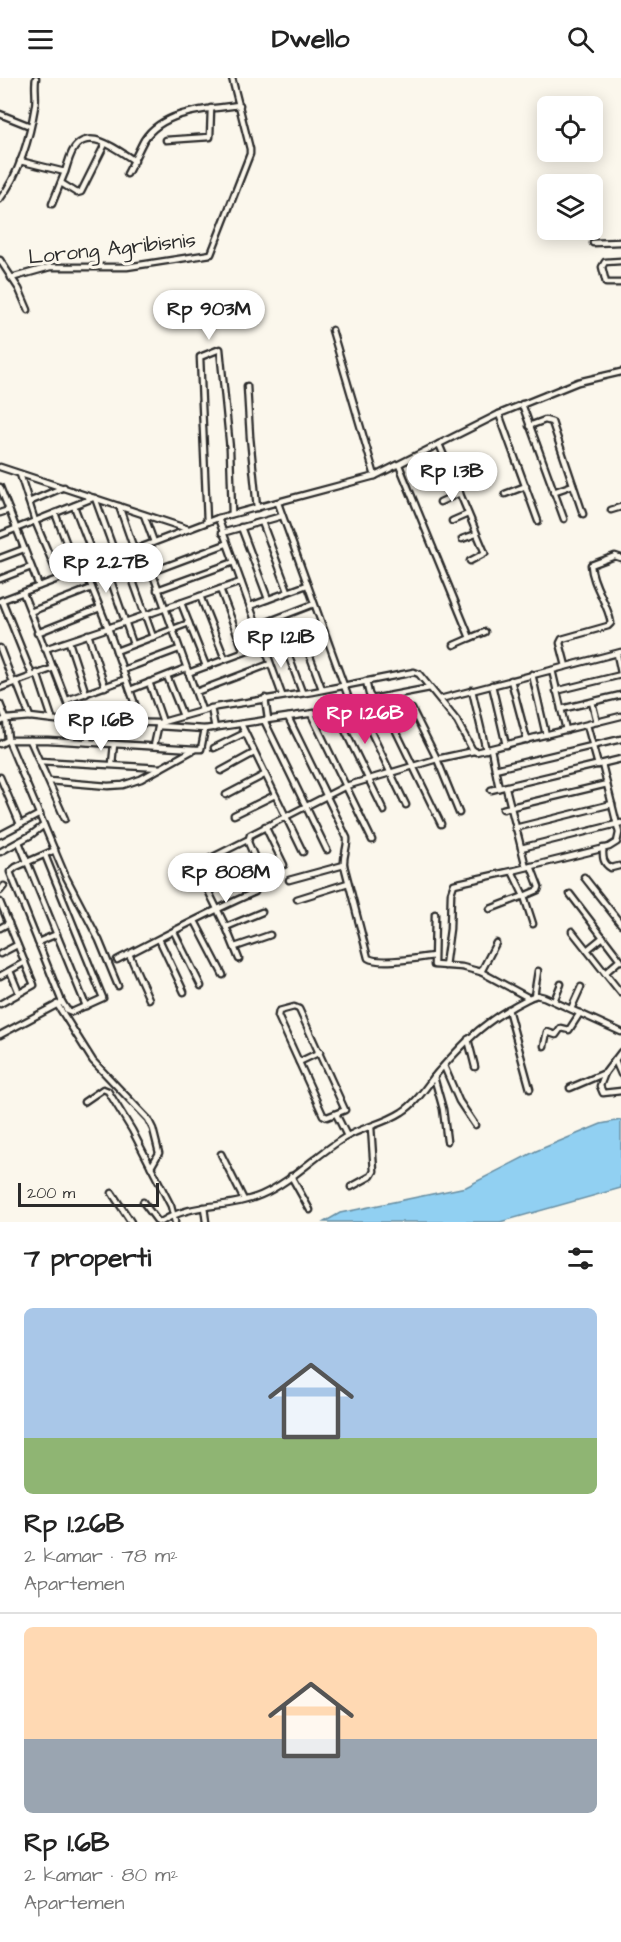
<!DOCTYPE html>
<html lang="id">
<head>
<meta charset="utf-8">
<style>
  body { margin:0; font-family:"Architects Daughter",sans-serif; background:#f2f2f2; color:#222; height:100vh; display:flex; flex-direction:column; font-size:22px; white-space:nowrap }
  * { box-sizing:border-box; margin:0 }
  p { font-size:20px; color:#767676 }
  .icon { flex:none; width:33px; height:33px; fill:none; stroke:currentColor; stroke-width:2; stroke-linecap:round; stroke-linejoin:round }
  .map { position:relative; height:1144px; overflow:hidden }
  .panel { display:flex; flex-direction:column; background:#fff; flex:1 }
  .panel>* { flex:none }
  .tools { position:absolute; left:537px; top:18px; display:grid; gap:12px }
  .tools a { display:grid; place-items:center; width:66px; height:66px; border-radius:9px; background:#fff; box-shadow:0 3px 15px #0003; font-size:30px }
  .scale { position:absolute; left:18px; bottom:15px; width:141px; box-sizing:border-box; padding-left:6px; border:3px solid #2b2b2b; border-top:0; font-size:16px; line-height:21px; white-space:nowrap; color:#2b2b2b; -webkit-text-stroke:4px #fbf7ec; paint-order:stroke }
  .price { position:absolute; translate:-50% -51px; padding:0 14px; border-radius:21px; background:#fff; color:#222; font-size:20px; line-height:39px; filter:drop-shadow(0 2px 3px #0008) }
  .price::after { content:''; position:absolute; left:50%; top:36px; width:18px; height:14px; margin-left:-9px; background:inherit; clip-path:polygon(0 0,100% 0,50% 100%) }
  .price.current { background:#db2777; color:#fff }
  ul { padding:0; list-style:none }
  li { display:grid; align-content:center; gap:12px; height:318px; padding:0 24px }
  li+li { border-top:2px solid #e0e0e0 }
  li span { display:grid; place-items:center; height:186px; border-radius:9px; color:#555 }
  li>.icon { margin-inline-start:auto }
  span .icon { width:108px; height:108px; fill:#fffc; stroke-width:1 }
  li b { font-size:26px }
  h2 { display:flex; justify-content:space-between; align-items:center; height:72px; padding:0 24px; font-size:26px }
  header { display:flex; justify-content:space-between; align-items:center; height:78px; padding:0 24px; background:#fff; font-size:27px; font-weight:700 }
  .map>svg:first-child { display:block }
</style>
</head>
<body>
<header><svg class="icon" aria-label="menu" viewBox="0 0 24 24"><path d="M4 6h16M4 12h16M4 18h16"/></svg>Dwello<svg class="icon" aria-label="search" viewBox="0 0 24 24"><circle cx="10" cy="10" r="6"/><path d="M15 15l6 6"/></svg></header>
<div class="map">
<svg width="621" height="1144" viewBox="0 0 621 1144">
  <rect width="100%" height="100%" fill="#fbf7ec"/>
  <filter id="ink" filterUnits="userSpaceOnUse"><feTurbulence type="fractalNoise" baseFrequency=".0167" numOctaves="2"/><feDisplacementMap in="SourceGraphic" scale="12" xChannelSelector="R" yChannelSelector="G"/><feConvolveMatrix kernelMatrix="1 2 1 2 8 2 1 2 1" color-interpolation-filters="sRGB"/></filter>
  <g filter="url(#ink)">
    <!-- water -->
    <path fill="#91d0f2" stroke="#688ea2" stroke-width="1.5" d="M 621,1042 L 621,1110 L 500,1144 L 324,1144 L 340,1135 L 466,1109 L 536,1073 L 601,1046 Z"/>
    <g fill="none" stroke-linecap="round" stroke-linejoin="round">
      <!-- minor casing -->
      <g stroke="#2b2b2b" stroke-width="9">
        <g id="minor">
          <path d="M 0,36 L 30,48"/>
          <path d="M 166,62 L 210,59 L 211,30"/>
          <path d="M 20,83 L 65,94 C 68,86 70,73 77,67 C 93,51 120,74 135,83"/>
          <path d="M 127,96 C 133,85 138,73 144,62 C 163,32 209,31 240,27"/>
          <path d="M 61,105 L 77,115 L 81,114 L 105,66"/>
          <path d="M 0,121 C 19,97 30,59 35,28 C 37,19 34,10 36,0"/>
          <path d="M 52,126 L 65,94"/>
          <path d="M 593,165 L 621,164"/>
          <path d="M 0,182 L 19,211 L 28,232"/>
          <path d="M 621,183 L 605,184 L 602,189 L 606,205 L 621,205"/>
          <path d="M 11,200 L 50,189 L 127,189 L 211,176 L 250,76 L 250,71 L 232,0"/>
          <path d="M 332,252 L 375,398"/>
          <path d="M 247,308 L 250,359 L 257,430"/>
          <path d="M 522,326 L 564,441"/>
          <path d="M 499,336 L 538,443"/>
          <path d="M 529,348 L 545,342 L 552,344 L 583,436"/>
          <path d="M 439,366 L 485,475 L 470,483"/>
          <path d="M 399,387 L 470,560 L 454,567"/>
          <path d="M 0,389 L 188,451"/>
          <path d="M 20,396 L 35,443 L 59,500"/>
          <path d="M 433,403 L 451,394"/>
          <path d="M 0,409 L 39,508"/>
          <path d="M 553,414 L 573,407"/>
          <path d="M 505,416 L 526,408"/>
          <path d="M 95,420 L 116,478"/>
          <path d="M 29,424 L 64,409"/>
          <path d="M 440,424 L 460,415"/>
          <path d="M 74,428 L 96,485"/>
          <path d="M 119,428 L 134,471"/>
          <path d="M 611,432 L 621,429"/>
          <path d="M 0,435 L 9,432"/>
          <path d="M 55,435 L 77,493"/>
          <path d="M 144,437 L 154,464"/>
          <path d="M 218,440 L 282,617"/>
          <path d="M 452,443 L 468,436"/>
          <path d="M 207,444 L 200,279 L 220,271 L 230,371 L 232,436"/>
          <path d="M 262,444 L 288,513"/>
          <path d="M 241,449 L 268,521"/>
          <path d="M 222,455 L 282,438"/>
          <path d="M 0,457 L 93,420"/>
          <path d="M 462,461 L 476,456"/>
          <path d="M 143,469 L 202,632"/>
          <path d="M 123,475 L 153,559"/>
          <path d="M 0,480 L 24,471"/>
          <path d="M 104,483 L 133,566"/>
          <path d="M 84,490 L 108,550 L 241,504"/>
          <path d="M 151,494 L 226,466"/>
          <path d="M 0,501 L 31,489"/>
          <path d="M 220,511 L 244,574"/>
          <path d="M 157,512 L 234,484"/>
          <path d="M 23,515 L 45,571 L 108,550 L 142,646"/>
          <path d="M 200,518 L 225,581"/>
          <path d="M 2,522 L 32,597"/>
          <path d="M 0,523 L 218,440 L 375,398 L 499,336 L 578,304 L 621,294"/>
          <path d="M 181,525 L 206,588"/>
          <path d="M 250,528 L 307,507"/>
          <path d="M 30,534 L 92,510"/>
          <path d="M 257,548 L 314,526"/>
          <path d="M 301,554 L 322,611"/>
          <path d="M 37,555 L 100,530"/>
          <path d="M 88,556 L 105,609"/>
          <path d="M 282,560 L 302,614"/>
          <path d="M 470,560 L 485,554"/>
          <path d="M 69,564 L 86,616"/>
          <path d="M 0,570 L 13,604"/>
          <path d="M 46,571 L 53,590"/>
          <path d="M 116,573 L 189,545"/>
          <path d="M 617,576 L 621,595"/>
          <path d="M 566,588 L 560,565 L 562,561 L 608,548 L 611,545 C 608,525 592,507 591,487 L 615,478 L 621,480"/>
          <path d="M 123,592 L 179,571"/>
          <path d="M 37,595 L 52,640"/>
          <path d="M 188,595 L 321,546"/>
          <path d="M 532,596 L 546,657"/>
          <path d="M 167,598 L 183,638"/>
          <path d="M 511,602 L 527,662"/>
          <path d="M 16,603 L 30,639"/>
          <path d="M 366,603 L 369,616 L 372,621 L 430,610"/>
          <path d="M 149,604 L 163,644"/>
          <path d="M 492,607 L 506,667"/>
          <path d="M 0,610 L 54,590 L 74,642"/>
          <path d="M 130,612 L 186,590"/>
          <path d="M 472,612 L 486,672"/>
          <path d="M 556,613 L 621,597"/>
          <path d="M 196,614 L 270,586"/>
          <path d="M 265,620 L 268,641"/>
          <path d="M 440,621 L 552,592"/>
          <path d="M 67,622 L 126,601"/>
          <path d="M 382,624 L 441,746"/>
          <path d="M 592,624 L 597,644"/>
          <path d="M 0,626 L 6,641 L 0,644"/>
          <path d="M 211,630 L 215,650"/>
          <path d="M 360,631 L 406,727"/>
          <path d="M 412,631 L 437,681 L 459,735"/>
          <path d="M 561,631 L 621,617"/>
          <path d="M 335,632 L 384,733"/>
          <path d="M 311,636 L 372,762"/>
          <path d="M 288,639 L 347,760 C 348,769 343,777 344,787 L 368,880 C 379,887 418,880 433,878"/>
          <path d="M 264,642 L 327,772"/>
          <path d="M 241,646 L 303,774"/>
          <path d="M 587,647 L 598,687"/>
          <path d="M 158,648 L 205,651 L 335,632 C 341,631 348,631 350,624 L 278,425"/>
          <path d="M 566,652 L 552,592 L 621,574"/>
          <path d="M 30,662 L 65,741"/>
          <path d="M 88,664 L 89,643"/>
          <path d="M 0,666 L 8,662 L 48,662 L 195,671"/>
          <path d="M 154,668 L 159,645"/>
          <path d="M 214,670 L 245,655"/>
          <path d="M 491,671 L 499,710"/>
          <path d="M 39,683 L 161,690"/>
          <path d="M 112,686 L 114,666"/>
          <path d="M 495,691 L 621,661"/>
          <path d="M 221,693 L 254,675"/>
          <path d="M 0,699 L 20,746"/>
          <path d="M 49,703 L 108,708 L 123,707 L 141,701 L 195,671 L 201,671 L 205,651"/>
          <path d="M 506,710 L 526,789"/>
          <path d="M 491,712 L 621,681"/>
          <path d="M 226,717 L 264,697"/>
          <path d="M 503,731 L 607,706"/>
          <path d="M 234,737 L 275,717"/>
          <path d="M 265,748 L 284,787"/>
          <path d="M 515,750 L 612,726"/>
          <path d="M 0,757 L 40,736"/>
          <path d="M 247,762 L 201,785 L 199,794 L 226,849 L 262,834"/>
          <path d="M 19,764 L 86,928"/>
          <path d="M 521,770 L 621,745"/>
          <path d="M 603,770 C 603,778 602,785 611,790 L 619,788"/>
          <path d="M 0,774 L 31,757 L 44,747"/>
          <path d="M 45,777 L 103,920 L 72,934 L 67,932 L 62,924"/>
          <path d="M 531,788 L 539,809 L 538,812 L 524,818 L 533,846"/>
          <path d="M 262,797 L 248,764 L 250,757 L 346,708 L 437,681 L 474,673"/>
          <path d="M 584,799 L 621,846"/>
          <path d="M 289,802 L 344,787"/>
          <path d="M 207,808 L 246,793"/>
          <path d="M 0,813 L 4,808"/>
          <path d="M 570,816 L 621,883"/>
          <path d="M 297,821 L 348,805"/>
          <path d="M 0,824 L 34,907 L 0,926"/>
          <path d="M 490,831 L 524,818 L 512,793 L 609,769 L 617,764 L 619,755 L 602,686"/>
          <path d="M 435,836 L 434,887 L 462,889 L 481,894 L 529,920"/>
          <path d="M 195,843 L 223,897"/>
          <path d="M 226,849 L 239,881"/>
          <path d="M 0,850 L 9,845"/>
          <path d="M 572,853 L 605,895 L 620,882"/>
          <path d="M 174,854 L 201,908"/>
          <path d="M 159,861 L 184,914"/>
          <path d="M 38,864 L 57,856"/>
          <path d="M 235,869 L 270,857"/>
          <path d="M 587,872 L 603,859"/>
          <path d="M 0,876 L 17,867"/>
          <path d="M 129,876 L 149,921"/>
          <path d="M 117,882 C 163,859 208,834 255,814"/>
          <path d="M 445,888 L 450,851 L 451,815 L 454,806 L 512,793"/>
          <path d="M 10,893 L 19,915"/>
          <path d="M 481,894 L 496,865"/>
          <path d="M 605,895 L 621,915"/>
          <path d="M 0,898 L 25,884"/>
          <path d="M 118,908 L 99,862 L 65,797 L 8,662 L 6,641 L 30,639 L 64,643 L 159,645 L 216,629 L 312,614 L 414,594 L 419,596 L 457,643 L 472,671 L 476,674 L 621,638"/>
          <path d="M 534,918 L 538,893"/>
          <path d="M 554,923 L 561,906"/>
          <path d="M 57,926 L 93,983 L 148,1041 L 153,1051 L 159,1075 L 151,1089"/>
          <path d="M 294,929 L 299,931 L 345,1032 L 327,1039 L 323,1037 L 278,938 L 279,933 Z"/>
          <path d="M 508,931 L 530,1011"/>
          <path d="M 571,931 L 581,909"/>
          <path d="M 0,957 L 62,924 L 10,794 L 16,789 L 55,772"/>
          <path d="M 468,961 L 475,989"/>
          <path d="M 544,968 L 547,954 L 556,957 L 561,950 L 569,952 L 580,935"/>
          <path d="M 621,974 L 605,995 L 600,1008 L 603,1015 L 621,1013"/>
          <path d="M 615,982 L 621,996"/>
          <path d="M 299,984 L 320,974"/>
          <path d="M 444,988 L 459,1023 L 475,1047"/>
          <path d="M 434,999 L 443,1031 L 447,1063"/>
          <path d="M 570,1010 L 605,995"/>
          <path d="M 84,1024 L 103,1011 L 108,1013 L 132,1052 L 171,1128 L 175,1144"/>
          <path d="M 336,1036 L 347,1058"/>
          <path d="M 221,1076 L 244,1122"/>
          <path d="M 291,1098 L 310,1132"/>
          <path d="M 351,1109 L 371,1098 L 374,1093 L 371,1049"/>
          <path d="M 112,1115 L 131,1144"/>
          <path d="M 143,1124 L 158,1144"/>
          <path d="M 204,1129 L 206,1144"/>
          <path d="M 161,1144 C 192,1124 229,1131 261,1117 C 291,1104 316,1077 344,1060 C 362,1049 384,1046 402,1034 C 417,1025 427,1007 438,994 C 469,959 487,941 529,920 L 536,917 L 544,919 L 621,954"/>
        </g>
      </g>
      <!-- minor -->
      <use href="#minor" stroke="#fbf7ec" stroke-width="4.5"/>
    </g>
  </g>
  <g text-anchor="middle" stroke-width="6" stroke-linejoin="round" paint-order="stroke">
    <!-- street labels -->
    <g font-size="21" fill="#2b2b2b" stroke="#fbf7ec">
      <text transform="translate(112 170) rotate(-6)" y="7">Lorong Agribisnis</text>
    </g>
  </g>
</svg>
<div class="tools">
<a><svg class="icon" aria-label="locate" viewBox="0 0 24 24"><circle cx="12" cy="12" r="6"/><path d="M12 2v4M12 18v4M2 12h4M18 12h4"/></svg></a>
<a><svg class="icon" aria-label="layers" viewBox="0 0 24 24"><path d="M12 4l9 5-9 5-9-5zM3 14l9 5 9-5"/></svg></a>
</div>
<div class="scale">200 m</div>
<b class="price" style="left:209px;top:263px">Rp 903M</b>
<b class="price" style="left:452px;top:425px">Rp 1.3B</b>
<b class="price" style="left:106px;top:516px">Rp 2.27B</b>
<b class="price" style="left:281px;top:591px">Rp 1.21B</b>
<b class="price current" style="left:365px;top:667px">Rp 1.26B</b>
<b class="price" style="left:101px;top:674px">Rp 1.6B</b>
<b class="price" style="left:226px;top:826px">Rp 808M</b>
</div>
<section class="panel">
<h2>7 properti<svg class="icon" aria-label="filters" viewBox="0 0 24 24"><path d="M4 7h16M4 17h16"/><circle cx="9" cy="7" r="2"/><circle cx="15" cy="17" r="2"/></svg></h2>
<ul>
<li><span style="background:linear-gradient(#a9c7e8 70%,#8fb573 0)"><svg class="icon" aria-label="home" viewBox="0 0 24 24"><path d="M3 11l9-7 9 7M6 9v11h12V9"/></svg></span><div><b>Rp 1.26B</b><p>2 kamar · 78 m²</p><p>Apartemen</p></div></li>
<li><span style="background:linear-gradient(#ffd9b3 60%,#9aa5b1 0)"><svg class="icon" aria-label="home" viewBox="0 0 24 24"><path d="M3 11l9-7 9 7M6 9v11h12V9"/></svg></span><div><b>Rp 1.6B</b><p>2 kamar · 80 m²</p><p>Apartemen</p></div></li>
</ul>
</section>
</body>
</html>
